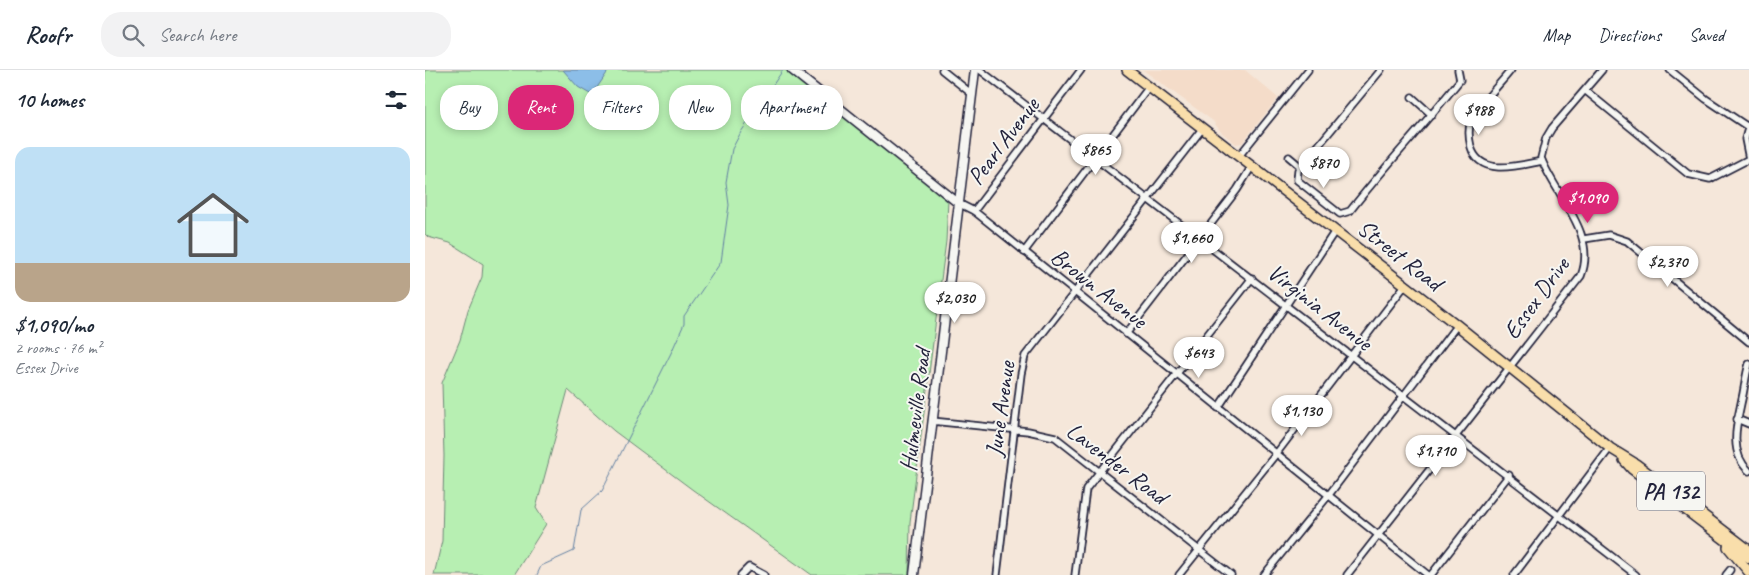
<!DOCTYPE html>
<html lang="en">
<head>
<meta charset="utf-8">
<style>
  body { margin:0; font-family:Caveat,sans-serif; background:#f2f2f3; color:#1f2937; height:100vh; display:flex; flex-direction:column; font-size:19px; white-space:nowrap }
  * { box-sizing:border-box; margin:0 }
  p { font-size:16px; color:#747a83 }
  .icon { flex:none; width:28px; height:28px; fill:none; stroke:currentColor; stroke-width:2; stroke-linecap:round; stroke-linejoin:round }
  .map { position:relative; flex:1; overflow:hidden }
  .side { display:flex; flex-direction:column; background:#fff; width:425px }
  .side>* { flex:none }
  .banner { position:absolute; left:15px; top:15px; width:475px; height:45px; display:flex; gap:10px }
  .price { position:absolute; translate:-50% -42px; padding:0 11px; border-radius:18px; background:#fff; color:#222; font-size:16px; line-height:32px; filter:drop-shadow(0 1px 2px #0008) }
  .price::after { content:''; position:absolute; left:50%; top:30px; width:15px; height:11px; margin-left:-8px; background:inherit; clip-path:polygon(0 0,100% 0,50% 100%) }
  .price.selected { background:#db2777; color:#fff }
  ul { padding:0; list-style:none }
  li { display:grid; align-content:center; gap:10px; height:265px; padding:0 15px }
  li+li { border-top:1px solid #e0e1e3 }
  li span { display:grid; place-items:center; height:155px; border-radius:15px; color:#555 }
  li>.icon { margin-inline-start:auto }
  span .icon { width:90px; height:90px; fill:#fffc; stroke-width:1 }
  li b { font-size:21px }
  h2 { display:flex; justify-content:space-between; align-items:center; height:60px; padding:0 15px; font-size:21px }
  .pill { padding:0 18px; border-radius:20px; background:#fff; box-shadow:0 2px 8px #0003; font-size:18px; line-height:45px }
  .pill.selected { background:#db2777; color:#fff }
  header { display:flex; align-items:center; gap:30px; box-sizing:border-box; height:70px; padding:0 25px; background:#fff; border-bottom:1px solid #e0e1e3 }
  header strong { font-size:24px }
  nav { display:flex; gap:28px; margin-inline-start:auto; font-size:18px }
  .search { width:350px; height:45px; background:#f2f2f3; display:flex; align-items:center; gap:12px; box-sizing:border-box; padding:0 18px; border-radius:20px; color:#747a83; font-size:19px }
  main { display:flex; flex:1; min-height:0 }
  .map>svg:first-child { display:block }
</style>
</head>
<body>
<header>
<strong>Roofr</strong>
<div class="search"><svg class="icon" aria-label="search" viewBox="0 0 24 24"><circle cx="10" cy="10" r="6"/><path d="M15 15l6 6"/></svg>Search here</div>
<nav><a>Map</a><a>Directions</a><a>Saved</a></nav>
</header>
<main>
<section class="side">
<h2>10 homes<svg class="icon" aria-label="filters" viewBox="0 0 24 24"><path d="M4 7h16M4 17h16"/><circle cx="9" cy="7" r="2"/><circle cx="15" cy="17" r="2"/></svg></h2>
<ul>
<li><span style="background:linear-gradient(#bfe0f5 75%,#b9a48a 0)"><svg class="icon" aria-label="home" viewBox="0 0 24 24"><path d="M3 11l9-7 9 7M6 9v11h12V9"/></svg></span><div><b>$1,090/mo</b><p>2 rooms · 76 m²</p><p>Essex Drive</p></div></li>
</ul>
</section>
<div class="map">
<svg width="1324" height="505" viewBox="0 0 1324 505">
  <rect width="100%" height="100%" fill="#f5e7da"/>
  <filter id="ink" filterUnits="userSpaceOnUse"><feTurbulence type="fractalNoise" baseFrequency=".02" numOctaves="2"/><feDisplacementMap in="SourceGraphic" scale="10" xChannelSelector="R" yChannelSelector="G"/><feConvolveMatrix kernelMatrix="1 2 1 2 8 2 1 2 1" color-interpolation-filters="sRGB"/></filter>
  <g filter="url(#ink)">
    <!-- built -->
    <path fill="#f4dcc9" d="M 718,0 L 820,0 L 853,28 L 817,73 L 811,74 L 796,62 L 788,51 Z"/>
    <!-- green -->
    <path fill="#b7efb2" stroke="#6c8876" d="M 0,0 L 360,0 L 523,130 L 521,171 L 485,452 L 484,505 L 387,505 L 268,420 L 189,361 L 143,320 L 111,438 L 121,454 L 89,505 L 9,505 L 17,471 L 19,386 L 17,313 L 35,270 L 43,240 L 57,207 L 58,194 L 25,173 L 3,167 L 0,164 Z"/>
    <!-- water -->
    <path fill="#8cbee8" stroke="#6280a3" d="M 138,0 L 184,0 L 169,22 L 165,24 L 153,17 Z"/>
    <g fill="none" stroke-linecap="round" stroke-linejoin="round">
      <!-- stream -->
      <path stroke="#6280a3" stroke-width="1" d="M 112,505 L 116,496 L 149,481 L 156,440 L 177,421 L 246,283 L 259,254 L 259,246 L 296,192 L 304,135 L 301,112 L 307,79 L 316,62 L 358,0"/>
      <!-- street casing -->
      <g stroke="#22223b" stroke-width="9">
        <g id="street">
          <path d="M 517,0 L 547,24"/>
          <path d="M 555,0 L 1211,505"/>
          <path d="M 956,0 L 873,100 L 872,110 L 915,144 L 925,141 C 960,96 999,55 1035,10 L 1033,0"/>
          <path d="M 1086,0 C 1077,12 1051,38 1046,51 C 1043,59 1044,69 1046,77 C 1055,108 1095,95 1117,91"/>
          <path d="M 1245,0 L 1281,29 L 1323,57"/>
          <path d="M 1161,21 L 1263,104 L 1285,109 L 1324,89"/>
          <path d="M 987,27 L 1007,45"/>
          <path d="M 1324,55 L 1320,69 L 1324,89"/>
          <path d="M 814,86 L 883,0"/>
          <path d="M 864,87 L 876,97"/>
          <path d="M 533,133 L 549,141 L 1003,505"/>
          <path d="M 549,141 L 656,0"/>
          <path d="M 1159,169 L 1184,165 L 1202,171 L 1324,272"/>
          <path d="M 599,182 L 724,17"/>
          <path d="M 701,264 L 812,120 L 827,96"/>
          <path d="M 1324,294 C 1321,304 1320,314 1318,324 C 1313,349 1302,381 1324,401"/>
          <path d="M 793,338 L 910,161"/>
          <path d="M 1312,349 L 1324,354"/>
          <path d="M 507,351 L 603,361 L 630,367 L 806,505"/>
          <path d="M 316,505 L 324,497 L 339,505"/>
          <path d="M 572,505 L 596,304 L 600,286 L 777,59"/>
          <path d="M 650,505 L 661,419 L 827,208"/>
          <path d="M 754,505 L 851,384 L 981,214"/>
          <path d="M 839,505 L 903,426 L 1032,255"/>
          <path d="M 922,505 L 1156,206 C 1173,164 1130,125 1116,88 L 1121,68 L 1127,58 L 1177,0"/>
          <path d="M 1006,505 L 1084,405"/>
          <path d="M 1089,505 L 1185,378"/>
          <path d="M 1301,505 L 1305,500"/>
        </g>
      </g>
      <!-- secondary casing -->
      <g stroke="#22223b" stroke-width="11">
        <g id="secondary">
          <path d="M 367,0 L 533,133"/>
          <path d="M 489,505 L 550,0"/>
        </g>
      </g>
      <!-- primary casing -->
      <g stroke="#22223b" stroke-width="12">
        <g id="primary">
          <path d="M 702,0 L 1032,255 L 1185,378 L 1211,394 L 1324,480"/>
          <path d="M 1199,390 L 1207,399 L 1324,488"/>
          <path d="M 1303,477 L 1324,502"/>
        </g>
      </g>
      <!-- street -->
      <use href="#street" stroke="#f6f6f2" stroke-width="5.5"/>
      <!-- secondary -->
      <use href="#secondary" stroke="#f6f6f2" stroke-width="8"/>
      <!-- primary -->
      <use href="#primary" stroke="#f9deab" stroke-width="9"/>
    </g>
  </g>
  <g text-anchor="middle" stroke-width="4" stroke-linejoin="round" paint-order="stroke">
    <!-- shield labels -->
    <rect fill="#f6f6f2" stroke="#626272" stroke-width="1" x="1212" y="401.5" width="68" height="39" rx="4"/>
    <g font-size="22" font-weight="bold" fill="#22223b">
      <text x="1246" y="429">PA 132</text>
    </g>
    <!-- street labels -->
    <g font-size="24" fill="#22223b" stroke="#f6f6f2">
      <text transform="translate(578 71) rotate(-53)" y="8">Pearl Avenue</text>
      <text transform="translate(975 185) rotate(38)" y="8">Street Road</text>
      <text transform="translate(674 218) rotate(38)" y="8">Brown Avenue</text>
      <text transform="translate(1111 228) rotate(-54)" y="8">Essex Drive</text>
      <text transform="translate(895 237) rotate(38)" y="8">Virginia Avenue</text>
      <text transform="translate(575 339) rotate(-82)" y="8">June Avenue</text>
      <text transform="translate(490 340) rotate(-83)" y="8">Hulmeville Road</text>
      <text transform="translate(692 393) rotate(37)" y="8">Lavender Road</text>
    </g>
  </g>
</svg>
<b class="price" style="left:1054px;top:66px">$988</b>
<b class="price" style="left:671px;top:106px">$865</b>
<b class="price" style="left:899px;top:119px">$870</b>
<b class="price selected" style="left:1163px;top:154px">$1,090</b>
<b class="price" style="left:767px;top:194px">$1,660</b>
<b class="price" style="left:1243px;top:218px">$2,370</b>
<b class="price" style="left:530px;top:254px">$2,030</b>
<b class="price" style="left:774px;top:309px">$643</b>
<b class="price" style="left:877px;top:367px">$1,130</b>
<b class="price" style="left:1011px;top:407px">$1,710</b>
<div class="banner">
<a class="pill">Buy</a>
<a class="pill selected">Rent</a>
<a class="pill">Filters</a>
<a class="pill">New</a>
<a class="pill">Apartment</a>
</div>
</div>
</main>
</body>
</html>
